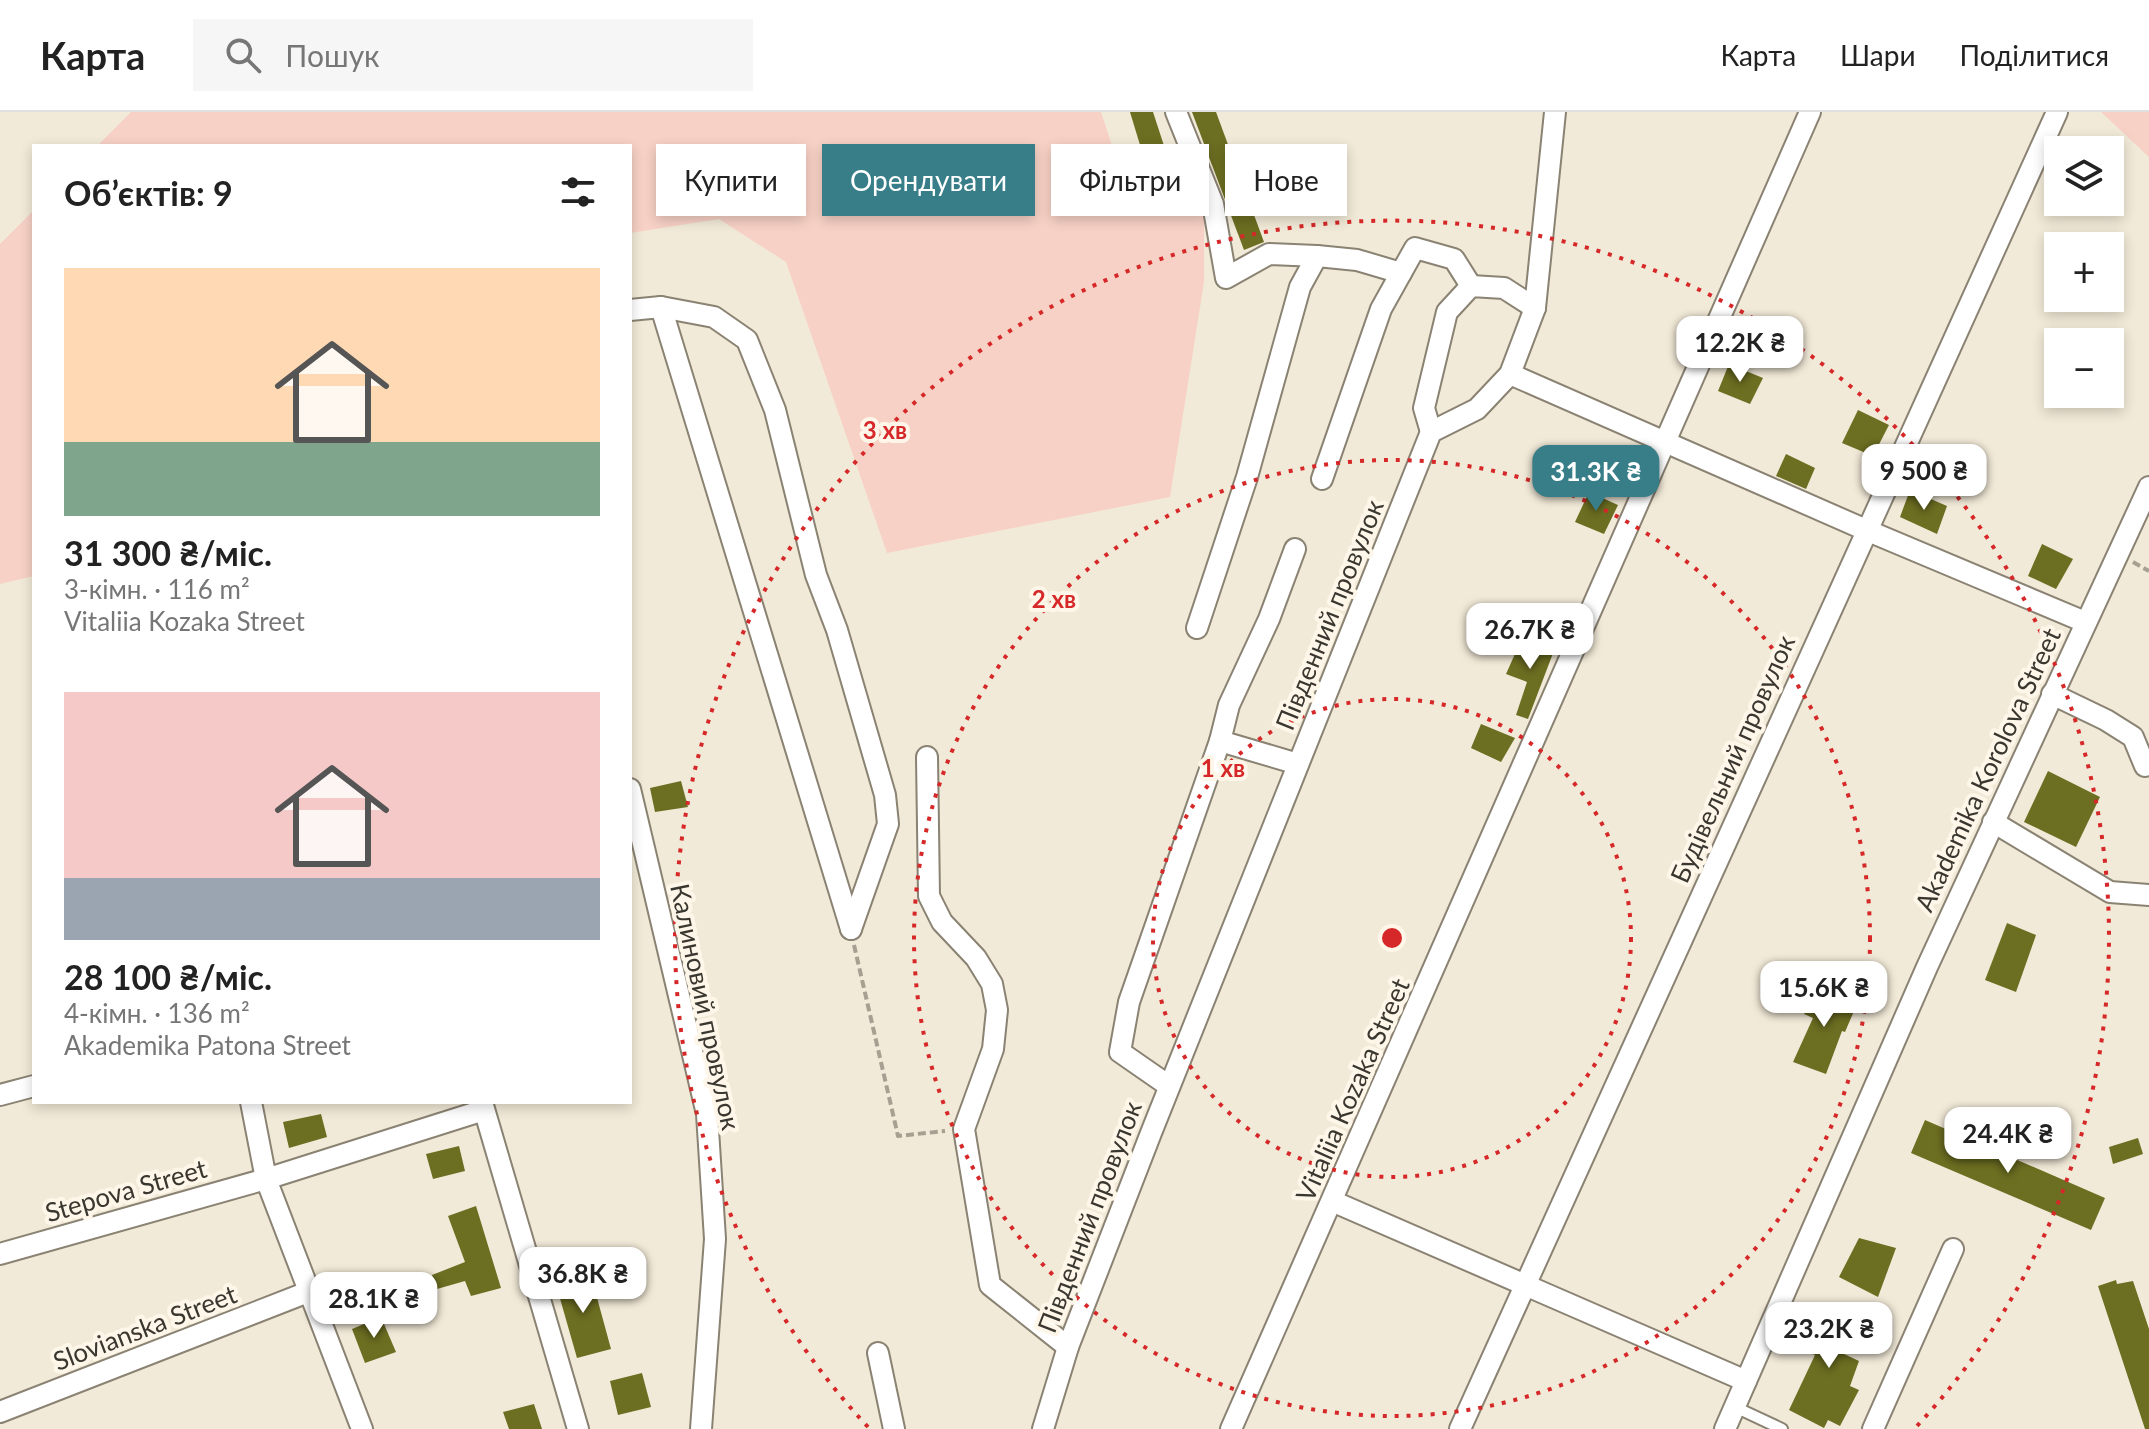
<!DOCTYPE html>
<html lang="uk">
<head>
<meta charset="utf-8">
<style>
  body { margin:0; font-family:Lato,sans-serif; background:#f6f6f6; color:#222; height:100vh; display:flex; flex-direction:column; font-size:30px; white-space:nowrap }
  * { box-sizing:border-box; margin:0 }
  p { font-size:26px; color:#767676 }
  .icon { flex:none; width:44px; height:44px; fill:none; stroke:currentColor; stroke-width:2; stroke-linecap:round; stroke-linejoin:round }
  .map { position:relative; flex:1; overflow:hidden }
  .sheet { position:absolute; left:32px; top:32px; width:600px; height:960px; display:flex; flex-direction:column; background:#fff; border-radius:0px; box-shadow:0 4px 12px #0003 }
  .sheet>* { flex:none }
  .top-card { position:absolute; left:656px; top:32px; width:760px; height:72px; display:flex; gap:16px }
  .buttons { position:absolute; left:2044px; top:24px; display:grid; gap:16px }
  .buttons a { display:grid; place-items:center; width:80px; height:80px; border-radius:0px; background:#fff; box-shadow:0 4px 12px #0003; font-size:40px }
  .price { position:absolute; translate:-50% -68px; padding:0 18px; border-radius:16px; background:#fff; color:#222; font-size:26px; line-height:52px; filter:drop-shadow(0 2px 4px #0008) }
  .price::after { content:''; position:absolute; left:50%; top:48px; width:24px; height:18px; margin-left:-12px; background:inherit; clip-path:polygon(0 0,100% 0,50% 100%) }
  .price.on { background:#377e88; color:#fff }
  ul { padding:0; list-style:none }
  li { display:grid; align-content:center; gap:16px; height:424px; padding:0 32px }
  li span { display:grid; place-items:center; height:248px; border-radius:0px; color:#555 }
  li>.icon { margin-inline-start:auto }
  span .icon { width:144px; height:144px; fill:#fffc; stroke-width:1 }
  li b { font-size:34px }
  h2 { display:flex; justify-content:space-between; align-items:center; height:96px; padding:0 32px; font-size:34px }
  .pill { padding:0 28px; border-radius:0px; background:#fff; box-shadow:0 4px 12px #0003; font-size:28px; line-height:72px }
  .pill.on { background:#377e88; color:#fff }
  header { display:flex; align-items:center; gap:48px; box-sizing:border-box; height:112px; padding:0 40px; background:#fff; border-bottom:2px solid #e0e0e0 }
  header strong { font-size:38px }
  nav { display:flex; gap:44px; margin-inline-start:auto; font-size:28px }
  .search { width:560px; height:72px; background:#f6f6f6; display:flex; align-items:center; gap:20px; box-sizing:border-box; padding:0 28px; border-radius:0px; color:#767676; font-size:30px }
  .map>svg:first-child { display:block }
</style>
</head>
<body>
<header>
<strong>Карта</strong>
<div class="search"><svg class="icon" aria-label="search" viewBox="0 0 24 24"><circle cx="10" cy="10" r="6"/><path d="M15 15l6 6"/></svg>Пошук</div>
<nav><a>Карта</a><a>Шари</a><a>Поділитися</a></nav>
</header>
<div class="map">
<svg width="2149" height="1317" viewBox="0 0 2149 1317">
  <rect width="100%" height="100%" fill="#f2ead8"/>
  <!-- green -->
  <g fill="#f7d1c5">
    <path d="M 131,0 L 1101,0 L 1122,64 L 1204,83 L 1204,170 L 1170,385 L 887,441 L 786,150 L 719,107 L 630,121 L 630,34 L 97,34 Z"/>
    <path d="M 2101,0 L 2149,0 L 2149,45 Z"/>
    <path d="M 34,98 L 34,464 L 0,472 L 0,132 Z"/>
  </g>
  <!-- building -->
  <g fill="#6c6e21">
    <path d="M 1130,0 L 1153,0 L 1169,49 L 1147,56 Z"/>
    <path d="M 1192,0 L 1216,0 L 1264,130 L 1244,138 Z"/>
    <path d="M 1729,252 L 1763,266 L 1750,292 L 1718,279 Z"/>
    <path d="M 1858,298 L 1889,313 L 1873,344 L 1842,331 Z"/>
    <path d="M 1786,342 L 1815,356 L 1806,377 L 1776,364 Z"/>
    <path d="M 1910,378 L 1947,394 L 1937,422 L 1900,405 Z"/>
    <path d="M 1589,380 L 1618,393 L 1604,422 L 1575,410 Z"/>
    <path d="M 2042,432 L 2073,447 L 2056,477 L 2028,464 Z"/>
    <path d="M 1523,524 L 1555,536 L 1528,607 L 1516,603 L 1527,570 L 1506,562 Z"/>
    <path d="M 1481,612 L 1515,626 L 1501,650 L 1471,636 Z"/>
    <path d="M 2048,659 L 2100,685 L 2076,735 L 2024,710 Z"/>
    <path d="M 681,669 L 688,695 L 655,700 L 650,676 Z"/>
    <path d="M 2007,811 L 2036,823 L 2016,880 L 1985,868 Z"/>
    <path d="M 1817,873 L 1857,892 L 1845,920 L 1842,919 L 1826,962 L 1793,950 L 1813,906 L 1804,902 Z"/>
    <path d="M 321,1002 L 327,1025 L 289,1036 L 283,1010 Z"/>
    <path d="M 1925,1008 L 2105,1086 L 2091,1118 L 1911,1041 Z"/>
    <path d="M 2138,1026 L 2143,1042 L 2113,1052 L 2109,1035 Z"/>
    <path d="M 459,1034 L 465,1059 L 433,1067 L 426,1042 Z"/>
    <path d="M 476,1094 L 501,1176 L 471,1184 L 465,1169 L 437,1177 L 432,1163 L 465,1150 L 448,1104 Z"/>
    <path d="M 1859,1126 L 1896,1136 L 1878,1185 L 1839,1165 Z"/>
    <path d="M 590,1160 L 611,1237 L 577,1246 L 555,1169 Z"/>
    <path d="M 2116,1168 L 2117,1172 L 2133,1169 L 2149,1217 L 2149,1317 L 2145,1317 L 2098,1174 Z"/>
    <path d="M 1829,1192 L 1862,1202 L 1842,1241 L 1859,1249 L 1850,1274 L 1859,1278 L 1840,1314 L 1828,1308 L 1824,1316 L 1789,1298 L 1815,1243 L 1804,1238 Z"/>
    <path d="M 381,1205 L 396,1240 L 365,1251 L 352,1217 Z"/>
    <path d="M 642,1261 L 651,1295 L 618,1303 L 610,1269 Z"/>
    <path d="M 534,1292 L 542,1317 L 509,1317 L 503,1300 Z"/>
  </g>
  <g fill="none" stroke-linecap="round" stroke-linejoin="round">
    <!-- service casing -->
    <g stroke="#8a8272" stroke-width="14">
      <path id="service" d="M 1735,1295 L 1782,1317"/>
    </g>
    <!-- minor casing -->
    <g stroke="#8a8272" stroke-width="24">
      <g id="minor">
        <path d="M 1176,0 L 1213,92 L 1226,166 L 1269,142 L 1317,144"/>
        <path d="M 661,195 L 714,205 L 747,228 L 775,298 L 816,463 L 837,518 L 885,683 L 888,712 L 851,817"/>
        <path d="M 630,198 L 661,195 L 851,817"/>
        <path d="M 1510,262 L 1866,418 L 2085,510"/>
        <path d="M 1431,320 L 1424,296 L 1447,200 L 1471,174 L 1504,176 L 1535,196"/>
        <path d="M 1322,367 L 1381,197 L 1415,136 L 1454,147 L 1471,174"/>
        <path d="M 1197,516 L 1247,365 L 1300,175 L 1317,144 L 1357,148 L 1401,161"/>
        <path d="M 2052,582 L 2106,608 L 2133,625 L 2145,654"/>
        <path d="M 1220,629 L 1229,593 L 1269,507 L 1295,437"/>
        <path d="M 927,645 L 929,784 L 942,810 L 976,846 L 992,872 L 997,898 L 993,937 L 964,1017 L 990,1173 L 1068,1235"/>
        <path d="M 630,677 L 707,1002 L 715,1127 L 701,1317"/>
        <path d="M 1993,710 L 2110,780 L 2149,783"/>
        <path d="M 1169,974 L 1120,940 L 1129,890 L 1220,629 L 1298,652"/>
        <path d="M 0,983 L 34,974"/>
        <path d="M 251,990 L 266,1067 L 362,1317"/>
        <path d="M 482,990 L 578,1317"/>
        <path d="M 1332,1089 L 1746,1269"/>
        <path d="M 0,1142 L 266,1067 L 484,998"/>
        <path d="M 878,1241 L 894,1317"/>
        <path d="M 0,1300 L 308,1180"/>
        <path d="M 1043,1317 L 1068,1235 L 1151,1021 L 1431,320 L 1477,297 L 1510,262 L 1535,196 L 1555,0"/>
        <path d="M 1231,1317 C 1425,879 1614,438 1810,0"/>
        <path d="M 1460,1317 L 2057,0"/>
        <path d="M 1725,1317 L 1927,855 L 2149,375"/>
        <path d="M 1873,1317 L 1953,1137"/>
      </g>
    </g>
    <!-- path -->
    <g stroke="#a6a092" stroke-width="4" stroke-dasharray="8 4" stroke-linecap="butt">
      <path d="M 2133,450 L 2149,459"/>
      <path d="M 854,833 L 898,1024 L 945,1019"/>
    </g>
    <!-- service -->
    <use href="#service" stroke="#fff" stroke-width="10"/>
    <!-- minor -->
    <use href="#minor" stroke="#fff" stroke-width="20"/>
  </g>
  <!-- distance rings -->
  <g fill="none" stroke="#d62828" stroke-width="4" stroke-dasharray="4 8">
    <circle cx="1392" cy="826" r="239"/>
    <circle cx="1392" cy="826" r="478"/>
    <path d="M868 1315A717 717 0 1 1 1916 1315"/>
  </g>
  <g text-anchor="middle" stroke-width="8" stroke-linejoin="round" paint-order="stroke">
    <!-- street labels -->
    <g font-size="26" fill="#3a3730" stroke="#fef7e9">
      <text transform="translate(1330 503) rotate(-68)" y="9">Південний провулок</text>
      <text transform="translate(1733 647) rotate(-66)" y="9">Будівельний провулок</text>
      <text transform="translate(1988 658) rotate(-65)" y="9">Akademika Korolova Street</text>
      <text transform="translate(705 895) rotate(78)" y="9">Калиновий провулок</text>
      <text transform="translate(1353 978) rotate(-66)" y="9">Vitaliia Kozaka Street</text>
      <text transform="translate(126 1079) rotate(-16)" y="9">Stepova Street</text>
      <text transform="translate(1090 1105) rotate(-69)" y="9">Південний провулок</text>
      <text transform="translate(145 1216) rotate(-21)" y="9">Slovianska Street</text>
    </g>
  </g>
  <circle cx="1392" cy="826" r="12" fill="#d62828" stroke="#fef7e9" stroke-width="4"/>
  <g font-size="24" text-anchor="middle" font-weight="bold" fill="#d62828" stroke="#fef7e9" stroke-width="8" stroke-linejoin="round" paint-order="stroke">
    <text x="885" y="327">3 хв</text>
    <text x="1054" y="496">2 хв</text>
    <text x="1223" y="665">1 хв</text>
  </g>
</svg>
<div class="buttons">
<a><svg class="icon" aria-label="layers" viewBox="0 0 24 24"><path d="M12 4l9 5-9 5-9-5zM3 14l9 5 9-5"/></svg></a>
<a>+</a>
<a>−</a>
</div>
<b class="price" style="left:1740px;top:272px">12.2K ₴</b>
<b class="price" style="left:1924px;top:400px">9 500 ₴</b>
<b class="price on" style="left:1596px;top:401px">31.3K ₴</b>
<b class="price" style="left:1530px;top:559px">26.7K ₴</b>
<b class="price" style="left:1824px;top:917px">15.6K ₴</b>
<b class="price" style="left:2008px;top:1063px">24.4K ₴</b>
<b class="price" style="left:583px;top:1203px">36.8K ₴</b>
<b class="price" style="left:374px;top:1228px">28.1K ₴</b>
<b class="price" style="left:1829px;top:1258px">23.2K ₴</b>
<div class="top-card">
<a class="pill">Купити</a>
<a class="pill on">Орендувати</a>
<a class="pill">Фільтри</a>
<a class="pill">Нове</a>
</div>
<section class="sheet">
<h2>Об’єктів: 9<svg class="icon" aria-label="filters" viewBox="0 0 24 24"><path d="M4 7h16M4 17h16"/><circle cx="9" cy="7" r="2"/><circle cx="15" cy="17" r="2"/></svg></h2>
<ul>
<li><span style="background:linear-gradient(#ffd9b3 70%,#7fa58c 0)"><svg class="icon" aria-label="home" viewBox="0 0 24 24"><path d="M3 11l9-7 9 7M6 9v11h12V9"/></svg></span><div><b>31 300 ₴/міс.</b><p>3-кімн. · 116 m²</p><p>Vitaliia Kozaka Street</p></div></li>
<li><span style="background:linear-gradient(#f6c9c9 75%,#9aa5b1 0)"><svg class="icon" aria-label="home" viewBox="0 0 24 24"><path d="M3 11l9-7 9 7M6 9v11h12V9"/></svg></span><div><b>28 100 ₴/міс.</b><p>4-кімн. · 136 m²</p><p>Akademika Patona Street</p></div></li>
</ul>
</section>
</div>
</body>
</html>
